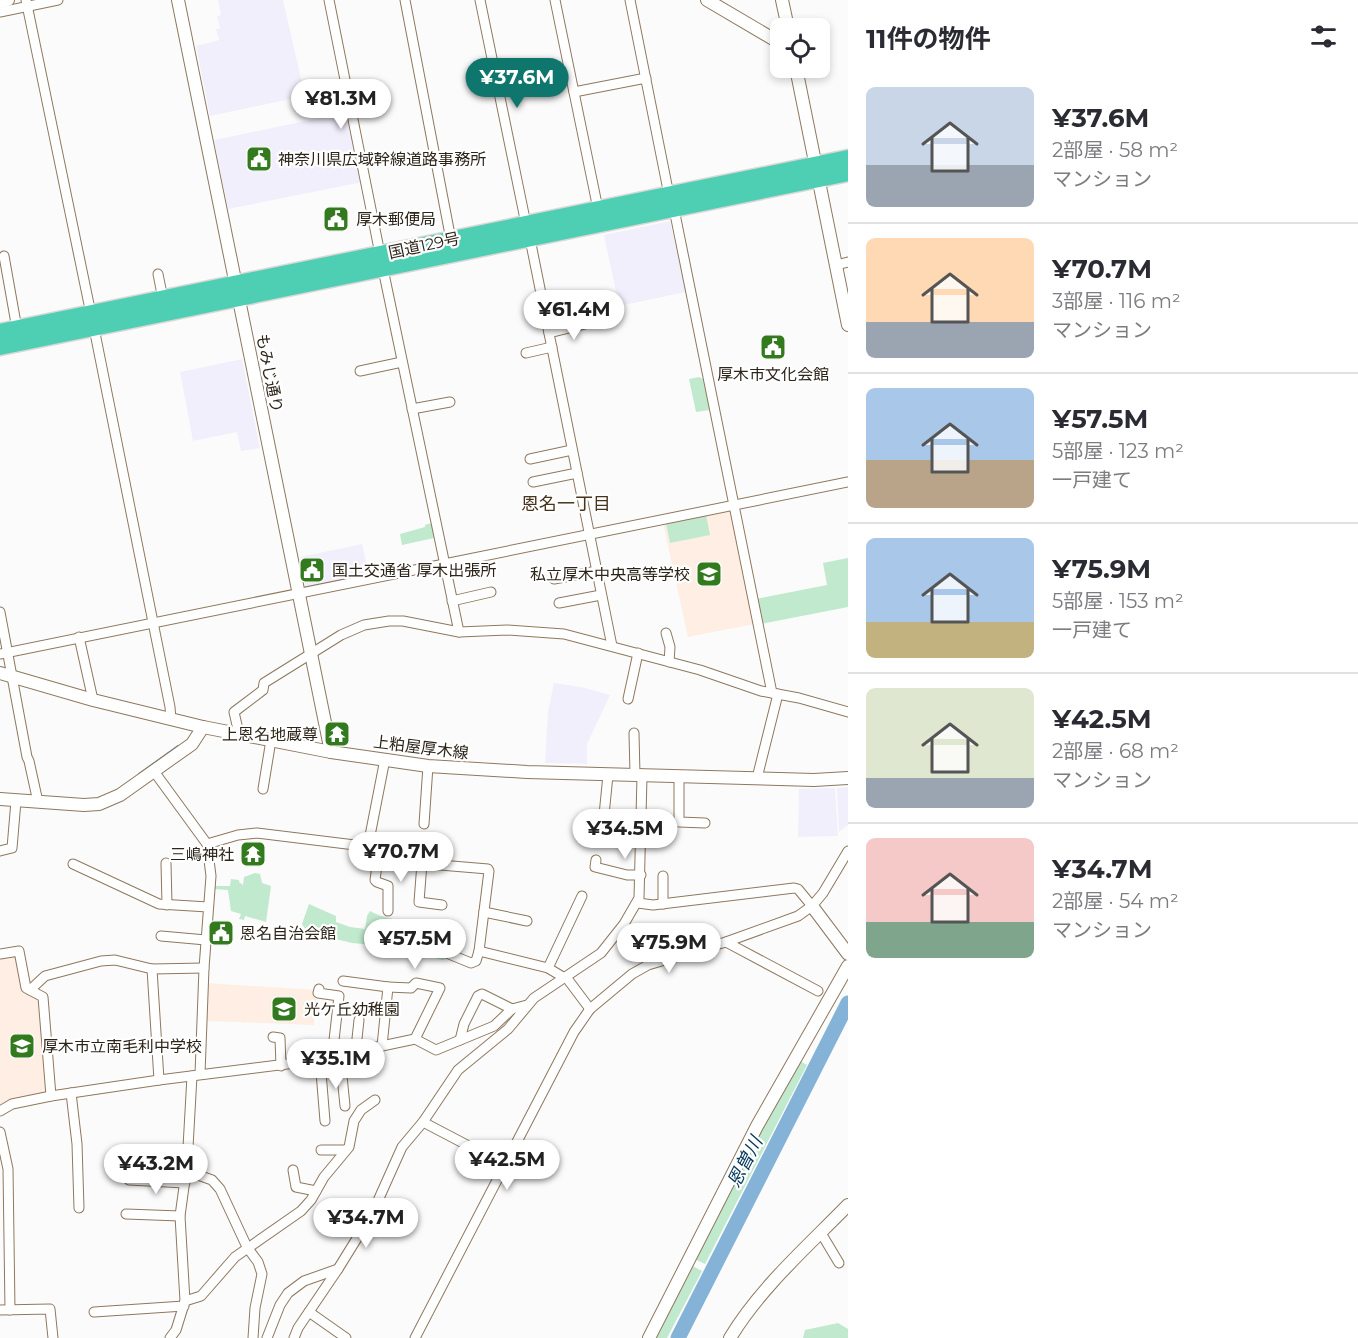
<!DOCTYPE html>
<html lang="ja">
<head>
<meta charset="utf-8">
<style>
  body { margin:0; font-family:Montserrat,"Noto Sans JP",sans-serif; background:#f2f2f3; color:#2b2b33; height:100vh; display:flex; flex-direction:column; font-size:22px; white-space:nowrap }
  * { box-sizing:border-box; margin:0 }
  p { font-size:20px; color:#7c7c81 }
  .icon { flex:none; width:33px; height:33px; fill:none; stroke:currentColor; stroke-width:2; stroke-linecap:round; stroke-linejoin:round }
  .map { position:relative; flex:1; overflow:hidden }
  .drawer { display:flex; flex-direction:column; background:#fff; width:510px }
  .drawer>* { flex:none }
  .buttons { position:absolute; left:770px; top:18px; display:grid; gap:12px }
  .buttons a { display:grid; place-items:center; width:60px; height:60px; border-radius:9px; background:#fff; box-shadow:0 3px 9px #0003; font-size:30px }
  .price { position:absolute; translate:-50% -51px; padding:0 14px; border-radius:21px; background:#fff; color:#222; font-size:20px; line-height:39px; filter:drop-shadow(0 2px 3px #0008) }
  .price::after { content:''; position:absolute; left:50%; top:36px; width:18px; height:14px; margin-left:-9px; background:inherit; clip-path:polygon(0 0,100% 0,50% 100%) }
  .price.selected { background:#0f766e; color:#fff }
  ul { padding:0; list-style:none }
  li { display:flex; align-items:center; gap:18px; height:150px; padding:0 18px }
  li+li { border-top:2px solid #e1e1e2 }
  li span { display:grid; place-items:center; flex:none; width:168px; height:120px; border-radius:9px; color:#555 }
  li>.icon { margin-inline-start:auto }
  span .icon { width:72px; height:72px; fill:#fffc; stroke-width:1 }
  li b { font-size:26px }
  h2 { display:flex; justify-content:space-between; align-items:center; height:72px; padding:0 18px; font-size:26px }
  main { display:flex; flex:1; min-height:0 }
  .map>svg:first-child { display:block }
</style>
</head>
<body>
<main>
<div class="map">
<svg width="848" height="1338" viewBox="0 0 848 1338">
  <rect width="100%" height="100%" fill="#fbfbfb"/>
  <!-- commercial -->
  <g fill="#f2effd">
    <path d="M 218,0 L 283,0 L 305,96 L 210,116 L 196,46 L 219,40 L 216,29 L 220,28 L 217,16 L 221,15 Z"/>
    <path d="M 349,112 L 363,182 L 228,209 L 214,140 Z"/>
    <path d="M 670,221 L 686,292 L 619,306 L 604,235 Z"/>
    <path d="M 242,359 L 260,448 L 241,451 L 237,432 L 193,441 L 180,372 Z"/>
    <path d="M 362,544 L 369,576 L 306,589 L 300,557 Z"/>
    <path d="M 554,683 L 581,687 L 610,695 L 587,744 L 587,764 L 545,763 L 548,711 Z"/>
    <path d="M 848,787 L 848,825 L 839,832 L 837,788 Z"/>
    <path d="M 835,788 L 838,836 L 798,837 L 799,789 Z"/>
  </g>
  <!-- education -->
  <g fill="#ffeee3">
    <path d="M 728,509 L 732,512 L 755,624 L 688,637 L 663,523 Z"/>
    <path d="M 12,954 L 17,957 L 24,988 L 41,998 L 48,1093 L 8,1102 L 0,1106 L 0,955 Z"/>
    <path d="M 206,983 L 317,990 L 314,1025 L 206,1021 Z"/>
  </g>
  <!-- green -->
  <g fill="#c0e9cd">
    <path d="M 699,377 L 703,379 L 710,410 L 696,412 L 689,379 Z"/>
    <path d="M 706,515 L 710,535 L 670,543 L 666,523 Z"/>
    <path d="M 432,523 L 434,538 L 402,545 L 400,534 L 425,527 L 425,525 Z"/>
    <path d="M 848,558 L 848,607 L 761,624 L 756,599 L 827,585 L 823,563 Z"/>
    <path d="M 255,873 L 260,874 L 262,883 L 271,886 L 266,922 L 245,916 L 244,920 L 239,919 L 241,914 L 231,911 L 228,890 L 214,889 L 213,886 L 230,886 L 231,879 L 239,880 L 239,882 L 243,885 L 244,877 Z"/>
    <path d="M 309,904 L 336,916 L 336,922 L 350,927 L 365,929 L 367,916 L 370,911 C 393,924 429,921 455,928 L 446,959 L 443,960 L 385,946 L 352,943 L 307,932 L 302,924 Z"/>
    <path d="M 800,1061 L 807,1065 L 705,1264 L 694,1259 L 759,1128 Z"/>
    <path d="M 691,1265 L 702,1271 L 667,1338 L 651,1338 Z"/>
    <path d="M 838,1323 L 848,1329 L 848,1338 L 803,1338 L 805,1330 Z"/>
  </g>
  <g fill="none" stroke-linecap="round" stroke-linejoin="round">
    <!-- stream -->
    <path stroke="#6b889e" stroke-width="2" d="M 139,774 L 178,746"/>
    <!-- river -->
    <path stroke="#85b2d7" stroke-width="15" d="M 678,1338 L 848,1003"/>
    <!-- street casing -->
    <g stroke="#8e785f" stroke-width="11">
      <g id="street">
        <path d="M 26,0 L 91,314"/>
        <path d="M 329,0 L 380,254"/>
        <path d="M 405,0 L 451,240"/>
        <path d="M 480,0 L 526,224"/>
        <path d="M 555,0 L 598,209"/>
        <path d="M 630,0 L 669,195"/>
        <path d="M 0,12 L 58,0"/>
        <path d="M 574,92 L 646,78"/>
        <path d="M 674,209 L 772,693"/>
        <path d="M 530,239 L 612,646"/>
        <path d="M 4,256 L 17,329"/>
        <path d="M 836,265 L 848,262"/>
        <path d="M 383,269 L 459,632"/>
        <path d="M 158,274 L 163,299"/>
        <path d="M 94,328 L 170,707 L 171,720"/>
        <path d="M 549,333 L 593,322"/>
        <path d="M 526,353 L 552,347"/>
        <path d="M 360,371 L 402,362"/>
        <path d="M 412,409 L 450,402"/>
        <path d="M 530,459 L 572,450"/>
        <path d="M 533,482 L 577,473"/>
        <path d="M 554,579 L 597,571"/>
        <path d="M 452,601 L 491,592"/>
        <path d="M 559,603 L 601,595"/>
        <path d="M 0,612 L 27,757 L 29,761 L 38,802"/>
        <path d="M 666,633 L 670,647 L 669,662"/>
        <path d="M 79,637 L 93,700"/>
        <path d="M 0,654 L 848,482"/>
        <path d="M 628,699 L 638,653"/>
        <path d="M 634,733 L 635,775"/>
        <path d="M 239,734 L 234,712 L 263,690 L 264,683 L 341,635 L 364,625 L 389,621 L 403,621 L 459,632 L 507,630 L 564,634 L 700,670 L 761,691 L 799,698 L 848,712"/>
        <path d="M 153,770 L 207,844 L 211,876 L 204,968 L 200,1074"/>
        <path d="M 679,776 L 679,822 L 705,823"/>
        <path d="M 757,778 L 778,694"/>
        <path d="M 263,789 L 271,740"/>
        <path d="M 424,824 L 428,766"/>
        <path d="M 602,835 L 608,775"/>
        <path d="M 207,844 L 238,835 L 257,833 L 363,846 L 371,856 L 392,861 L 488,869 L 489,871 L 479,951 L 548,968 L 563,977"/>
        <path d="M 0,851 L 12,848 L 16,801"/>
        <path d="M 367,851 L 385,759"/>
        <path d="M 378,858 L 375,880 L 377,882 L 388,886 L 388,911"/>
        <path d="M 596,860 L 595,867 L 627,875 L 641,875"/>
        <path d="M 166,863 L 167,905"/>
        <path d="M 422,863 L 419,902 L 442,905"/>
        <path d="M 73,864 L 159,904 L 208,907"/>
        <path d="M 638,903 L 653,905 L 794,888 L 798,889 L 812,906"/>
        <path d="M 663,904 L 663,876"/>
        <path d="M 484,912 L 527,921"/>
        <path d="M 161,936 L 206,940"/>
        <path d="M 726,942 L 818,991"/>
        <path d="M 0,954 L 19,951 L 26,988 L 43,997 L 51,1096"/>
        <path d="M 449,954 L 471,963 L 476,961 L 479,951"/>
        <path d="M 548,968 L 582,896"/>
        <path d="M 152,969 L 159,1080"/>
        <path d="M 566,977 L 590,1009"/>
        <path d="M 343,981 L 388,987 L 382,1046"/>
        <path d="M 388,987 L 411,988 L 416,983 L 440,988 L 415,1039"/>
        <path d="M 319,989 L 318,993 L 339,996 L 332,1058"/>
        <path d="M 30,990 L 45,976 L 101,961 L 115,960 L 152,969 L 204,968"/>
        <path d="M 273,1037 L 280,1038 L 281,1066"/>
        <path d="M 460,1040 L 464,1024 L 478,996 L 482,994 L 512,1009"/>
        <path d="M 354,1053 L 356,1048 L 359,1020"/>
        <path d="M 340,1056 L 345,1106"/>
        <path d="M 320,1060 L 325,1121"/>
        <path d="M 71,1093 L 77,1144 L 79,1208"/>
        <path d="M 0,1111 L 12,1104 L 51,1096 L 159,1080 L 311,1061 L 415,1039 L 436,1050 L 494,1026 L 512,1009 L 527,1005"/>
        <path d="M 423,1122 L 505,1165"/>
        <path d="M 0,1132 L 8,1169 L 10,1310"/>
        <path d="M 321,1150 L 345,1150"/>
        <path d="M 293,1170 L 296,1187 L 316,1191"/>
        <path d="M 187,1171 L 212,1180 L 220,1189 L 247,1247 L 258,1262 L 262,1274 L 255,1308 L 253,1338"/>
        <path d="M 129,1180 L 185,1183"/>
        <path d="M 126,1214 L 180,1216"/>
        <path d="M 821,1233 L 839,1263"/>
        <path d="M 185,1301 L 201,1296 L 235,1257 L 301,1211 L 311,1200 L 324,1177 L 349,1147 L 354,1121 L 361,1110 L 375,1100"/>
        <path d="M 0,1310 L 50,1309 L 53,1338"/>
        <path d="M 94,1312 L 184,1306"/>
        <path d="M 309,1312 L 346,1338"/>
        <path d="M 170,1338 L 176,1330 L 185,1301 L 180,1216 L 187,1165 L 192,1076"/>
        <path d="M 267,1338 L 280,1305 L 288,1293 L 304,1281 L 338,1269 L 372,1214 L 402,1147 L 423,1122 L 458,1070 L 508,1029 L 534,998 L 601,953 L 624,924 L 639,898 L 642,776"/>
        <path d="M 294,1338 L 298,1328 L 338,1269"/>
        <path d="M 415,1338 L 574,1032 L 590,1009 L 632,974 L 648,965 L 726,942 L 798,916 L 812,906 L 823,893 L 848,851"/>
      </g>
    </g>
    <!-- secondary casing -->
    <g stroke="#8e785f" stroke-width="14">
      <g id="secondary">
        <path d="M 178,0 L 331,752"/>
        <path d="M 707,0 L 780,43"/>
        <path d="M 782,0 L 788,28"/>
        <path d="M 0,2 L 8,0"/>
        <path d="M 796,68 L 848,325"/>
        <path d="M 0,673 L 93,700 L 203,727 L 331,752 L 428,766 L 527,772 L 814,780 L 848,778"/>
        <path d="M 0,799 L 84,805 L 99,804 L 120,795 L 192,744 L 203,727"/>
        <path d="M 812,906 L 848,954"/>
        <path d="M 649,1338 L 757,1126 L 848,966"/>
        <path d="M 730,1338 C 760,1288 807,1247 848,1205"/>
      </g>
    </g>
    <!-- highway casing -->
    <g stroke="#d9d8d6" stroke-width="19">
      <g id="highway">
        <path d="M 0,332 L 848,158"/>
        <path d="M 0,347 L 848,173"/>
      </g>
    </g>
    <!-- street -->
    <use href="#street" stroke="#fff" stroke-width="9"/>
    <!-- secondary -->
    <use href="#secondary" stroke="#fff" stroke-width="12"/>
    <!-- highway -->
    <use href="#highway" stroke="#4ecfb3" stroke-width="16"/>
  </g>
  <!-- icons -->
  <defs>
    <g id="civic-square" transform="scale(1.35)"><rect x="-9" y="-9" width="18" height="18" rx="4" fill="#337a1e" stroke="#fff"/><path d="M-.6-6.5H3V-4.5H.6V-3L4-1V1h2V6H-6V1h2V-1L-.6-3ZM-1.2 2.5V6h2.4V2.5Z" fill="#fff"/></g>
    <g id="school-square" transform="scale(1.35)"><rect x="-9" y="-9" width="18" height="18" rx="4" fill="#337a1e" stroke="#fff"/><path d="M0-5L7-2L0 1L-7-2ZM-4 1L0 2.5L4 1V4Q0 6-4 4Z" fill="#fff"/></g>
    <g id="temple-square" transform="scale(1.35)"><rect x="-9" y="-9" width="18" height="18" rx="4" fill="#337a1e" stroke="#fff"/><path d="M0-6L5-2H3V0L6.5 2.5H4V6H1.5V3h-3V6H-4V2.5H-6.5L-3 0V-2H-5Z" fill="#fff"/></g>
  </defs>
  <g fill-rule="evenodd">
    <use href="#civic-square" x="259" y="159"/>
    <use href="#civic-square" x="336" y="219"/>
    <use href="#civic-square" x="773" y="347"/>
    <use href="#civic-square" x="312" y="570"/>
    <use href="#school-square" x="709" y="574"/>
    <use href="#temple-square" x="337" y="734"/>
    <use href="#temple-square" x="253" y="854"/>
    <use href="#civic-square" x="221" y="933"/>
    <use href="#school-square" x="284" y="1009"/>
    <use href="#school-square" x="22" y="1046"/>
  </g>
  <g text-anchor="middle" stroke-width="4.5" stroke-linejoin="round" paint-order="stroke">
    <!-- poi labels -->
    <g font-size="16" fill="#2e251a" stroke="#fff" text-anchor="start">
      <text x="278" y="165">神奈川県広域幹線道路事務所</text>
      <text x="356" y="225">厚木郵便局</text>
      <text x="773" y="380" text-anchor="middle">厚木市文化会館</text>
      <text x="332" y="576">国土交通省 厚木出張所</text>
      <text x="690" y="580" text-anchor="end">私立厚木中央高等学校</text>
      <text x="318" y="740" text-anchor="end">上恩名地蔵尊</text>
      <text x="234" y="860" text-anchor="end">三嶋神社</text>
      <text x="240" y="939">恩名自治会館</text>
      <text x="304" y="1015">光ケ丘幼稚園</text>
      <text x="42" y="1052">厚木市立南毛利中学校</text>
    </g>
    <!-- street labels -->
    <g font-size="16" fill="#2e251a" stroke="#fff">
      <text transform="translate(424 245) rotate(-12)" y="6">国道129号</text>
      <text transform="translate(270 373) rotate(79)" y="6">もみじ通り</text>
      <text transform="translate(421 747) rotate(7)" y="6">上粕屋厚木線</text>
    </g>
    <!-- neighbourhood labels -->
    <g font-size="18" fill="#48341d" stroke="#fff">
      <text x="566" y="510">恩名一丁目</text>
    </g>
    <!-- water labels -->
    <g font-size="18" font-style="italic" fill="#00365a" stroke="#fff">
      <text transform="translate(745 1162) rotate(-63)" y="6">恩曽川</text>
    </g>
  </g>
</svg>
<div class="buttons">
<a><svg class="icon" aria-label="locate" viewBox="0 0 24 24"><circle cx="12" cy="12" r="6"/><path d="M12 2v4M12 18v4M2 12h4M18 12h4"/></svg></a>
</div>
<b class="price selected" style="left:517px;top:109px">¥37.6M</b>
<b class="price" style="left:341px;top:130px">¥81.3M</b>
<b class="price" style="left:574px;top:341px">¥61.4M</b>
<b class="price" style="left:625px;top:860px">¥34.5M</b>
<b class="price" style="left:401px;top:883px">¥70.7M</b>
<b class="price" style="left:415px;top:970px">¥57.5M</b>
<b class="price" style="left:669px;top:974px">¥75.9M</b>
<b class="price" style="left:336px;top:1090px">¥35.1M</b>
<b class="price" style="left:507px;top:1191px">¥42.5M</b>
<b class="price" style="left:156px;top:1195px">¥43.2M</b>
<b class="price" style="left:366px;top:1249px">¥34.7M</b>
</div>
<section class="drawer">
<h2>11件の物件<svg class="icon" aria-label="filters" viewBox="0 0 24 24"><path d="M4 7h16M4 17h16"/><circle cx="9" cy="7" r="2"/><circle cx="15" cy="17" r="2"/></svg></h2>
<ul>
<li><span style="background:linear-gradient(#c9d6e8 65%,#9aa5b1 0)"><svg class="icon" aria-label="home" viewBox="0 0 24 24"><path d="M3 11l9-7 9 7M6 9v11h12V9"/></svg></span><div><b>¥37.6M</b><p>2部屋 · 58 m²</p><p>マンション</p></div></li>
<li><span style="background:linear-gradient(#ffd9b3 70%,#9aa5b1 0)"><svg class="icon" aria-label="home" viewBox="0 0 24 24"><path d="M3 11l9-7 9 7M6 9v11h12V9"/></svg></span><div><b>¥70.7M</b><p>3部屋 · 116 m²</p><p>マンション</p></div></li>
<li><span style="background:linear-gradient(#a9c7e8 60%,#b9a48a 0)"><svg class="icon" aria-label="home" viewBox="0 0 24 24"><path d="M3 11l9-7 9 7M6 9v11h12V9"/></svg></span><div><b>¥57.5M</b><p>5部屋 · 123 m²</p><p>一戸建て</p></div></li>
<li><span style="background:linear-gradient(#a9c7e8 70%,#c2b280 0)"><svg class="icon" aria-label="home" viewBox="0 0 24 24"><path d="M3 11l9-7 9 7M6 9v11h12V9"/></svg></span><div><b>¥75.9M</b><p>5部屋 · 153 m²</p><p>一戸建て</p></div></li>
<li><span style="background:linear-gradient(#dfe7d0 75%,#9aa5b1 0)"><svg class="icon" aria-label="home" viewBox="0 0 24 24"><path d="M3 11l9-7 9 7M6 9v11h12V9"/></svg></span><div><b>¥42.5M</b><p>2部屋 · 68 m²</p><p>マンション</p></div></li>
<li><span style="background:linear-gradient(#f6c9c9 70%,#7fa58c 0)"><svg class="icon" aria-label="home" viewBox="0 0 24 24"><path d="M3 11l9-7 9 7M6 9v11h12V9"/></svg></span><div><b>¥34.7M</b><p>2部屋 · 54 m²</p><p>マンション</p></div></li>
</ul>
</section>
</main>
</body>
</html>
